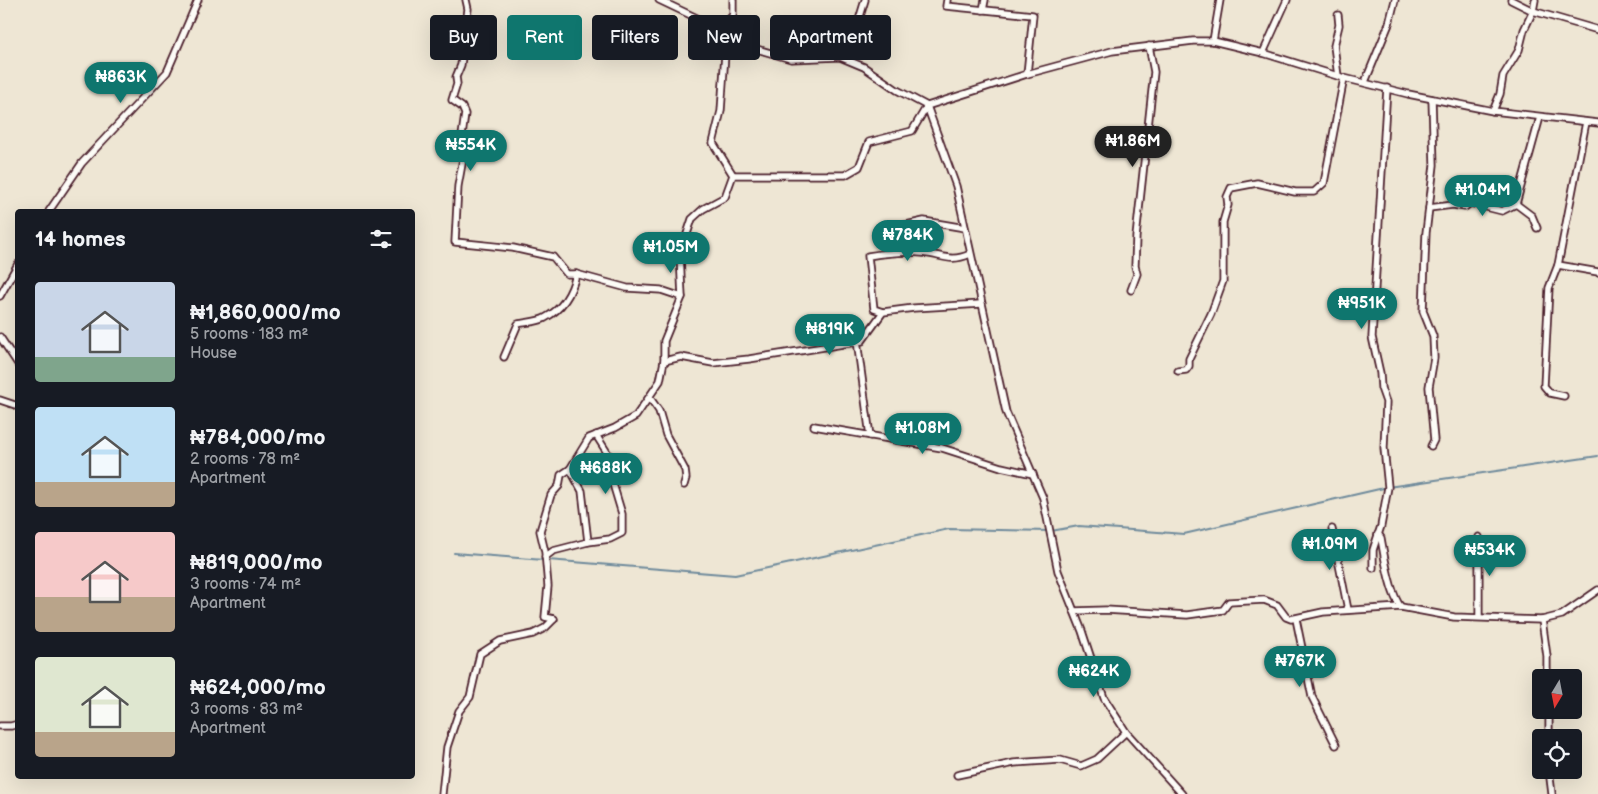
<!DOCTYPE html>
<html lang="en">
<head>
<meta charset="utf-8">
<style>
  body { margin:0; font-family:"Balsamiq Sans",sans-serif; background:#20242c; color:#f1f3f6; height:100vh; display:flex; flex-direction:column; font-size:19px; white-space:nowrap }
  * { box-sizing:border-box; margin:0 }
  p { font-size:16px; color:#9ea1a6 }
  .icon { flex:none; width:28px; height:28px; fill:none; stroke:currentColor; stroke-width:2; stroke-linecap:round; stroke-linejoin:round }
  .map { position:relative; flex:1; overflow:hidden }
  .sheet { position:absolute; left:15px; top:209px; width:400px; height:570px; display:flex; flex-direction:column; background:#171b24; border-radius:5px; box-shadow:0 5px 20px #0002 }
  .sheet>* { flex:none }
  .hud { position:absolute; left:430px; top:15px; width:475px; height:45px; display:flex; gap:10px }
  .needle { width:32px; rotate:190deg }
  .buttons { position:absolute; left:1532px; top:669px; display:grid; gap:10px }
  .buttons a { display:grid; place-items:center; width:50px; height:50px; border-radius:5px; background:#171b24; box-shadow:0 5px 20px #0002; font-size:25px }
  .price { position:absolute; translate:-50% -42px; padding:0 11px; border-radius:18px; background:#0f766e; color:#fff; font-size:16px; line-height:32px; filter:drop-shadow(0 1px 2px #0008) }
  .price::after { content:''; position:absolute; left:50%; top:30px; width:15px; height:11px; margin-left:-8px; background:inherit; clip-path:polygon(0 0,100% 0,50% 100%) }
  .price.current { background:#222; color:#fff }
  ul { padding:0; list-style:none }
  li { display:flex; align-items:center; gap:15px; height:125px; padding:0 20px }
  li span { display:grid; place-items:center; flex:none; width:140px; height:100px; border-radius:5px; color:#555 }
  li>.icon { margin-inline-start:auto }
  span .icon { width:60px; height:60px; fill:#fffc; stroke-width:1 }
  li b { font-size:21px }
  h2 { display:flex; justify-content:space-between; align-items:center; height:60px; padding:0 20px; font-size:21px }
  .pill { padding:0 18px; border-radius:5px; background:#171b24; box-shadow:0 5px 20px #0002; font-size:18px; line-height:45px }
  .pill.current { background:#0f766e; color:#fff }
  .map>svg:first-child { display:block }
</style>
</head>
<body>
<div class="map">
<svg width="1598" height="794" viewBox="0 0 1598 794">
  <rect width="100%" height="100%" fill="#eee6d4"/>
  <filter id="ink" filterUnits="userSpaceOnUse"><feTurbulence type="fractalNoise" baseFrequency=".02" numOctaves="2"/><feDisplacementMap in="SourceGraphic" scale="10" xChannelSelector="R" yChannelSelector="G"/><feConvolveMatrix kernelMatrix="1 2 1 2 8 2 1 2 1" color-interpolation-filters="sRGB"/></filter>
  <g filter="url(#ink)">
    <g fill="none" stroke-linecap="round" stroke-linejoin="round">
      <!-- stream -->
      <g stroke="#6f8b9c" stroke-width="2">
        <path d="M 454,553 L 544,560"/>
        <path d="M 548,560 L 735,575 L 949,529 L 1051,531 L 1079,526 L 1184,534 L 1388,487 L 1598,456"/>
      </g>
      <!-- minor casing -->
      <g stroke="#4a1f2b" stroke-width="9">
        <g id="minor">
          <path d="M 466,0 L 468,9 L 461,65 L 456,77 L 457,84 L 452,100 L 462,107 L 465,114 L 461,143 L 464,153 L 458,186 L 455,242 L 513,248 L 553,257 L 567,274 L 576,274"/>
          <path d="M 659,0 L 720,29 L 726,40 L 791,59 L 840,57 L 864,67 L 897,90 L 927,106 L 1027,74 L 1112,51 L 1193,41 L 1213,41 L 1263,53 L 1344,78 L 1408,94 L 1493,111 L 1598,123"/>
          <path d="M 947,0 L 946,6 L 1033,15 L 1027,74"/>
          <path d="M 1511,0 L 1533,11 L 1598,30"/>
          <path d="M 983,10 L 985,0"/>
          <path d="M 1338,15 L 1339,25 L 1334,46 L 1338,76"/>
          <path d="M 720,29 L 733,15 L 733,0"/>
          <path d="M 1213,41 L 1220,0"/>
          <path d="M 1263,53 L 1287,0"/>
          <path d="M 840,57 L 854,44 L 858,23 L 865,0"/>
          <path d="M 1365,82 L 1389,24 L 1395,0"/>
          <path d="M 1493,111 L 1500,94 L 1503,76 L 1519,50 L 1524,30 L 1533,11 L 1535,0"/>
          <path d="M 733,175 L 845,175 L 859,167 L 869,142 L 912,131 L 927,106 L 956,186 L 1006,412 L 1043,498 L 1058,571 L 1082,631 L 1104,698 L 1126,732 L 1182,794"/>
          <path d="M 1516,204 L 1540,117"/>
          <path d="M 1429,208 L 1453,205 L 1465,207 L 1470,203 L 1502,211 L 1516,204 L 1532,216 L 1537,228"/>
          <path d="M 49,211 L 82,163 L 167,72 L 198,0"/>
          <path d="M 901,252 L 897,240 L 888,229 L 924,221 L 965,228"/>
          <path d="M 1558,265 L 1598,272"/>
          <path d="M 1131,290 L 1137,274 L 1135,266 L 1136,237 L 1154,72 L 1149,46"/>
          <path d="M 0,296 L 18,264"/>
          <path d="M 883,312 L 874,309 L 868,256 C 886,253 904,251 922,253 C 943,255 950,263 970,254"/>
          <path d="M 0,337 L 18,364"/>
          <path d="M 857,341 L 870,436"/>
          <path d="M 504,357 L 518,324 C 526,322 538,322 545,318 C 562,309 572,293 576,274 L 627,288 L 661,290 L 682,297"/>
          <path d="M 664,361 L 681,357 L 713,363 L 749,359 L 862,341 L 883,312 L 914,308 L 981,304"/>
          <path d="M 1178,371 L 1186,370 L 1189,366 L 1189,359 L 1211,314 L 1223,281 L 1223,222 L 1228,205 L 1227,197 L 1231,188 L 1257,183 L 1295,192 L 1314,192 L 1324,183 L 1344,78"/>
          <path d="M 1564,396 L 1550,393 L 1544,386 L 1549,288 L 1558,265 L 1586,122"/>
          <path d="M 650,398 L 659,411 L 666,435 L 685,470 L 686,478 L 684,485"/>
          <path d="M 0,400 L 18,406"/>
          <path d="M 814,426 L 942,448 L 1001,467 L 1033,474"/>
          <path d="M 1431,446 L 1434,440 L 1429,387 L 1434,358 L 1433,336 L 1423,311 L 1426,233 L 1434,165 L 1432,99"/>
          <path d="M 1332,529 L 1348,610"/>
          <path d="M 1378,534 L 1381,538 C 1384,555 1390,595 1401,607"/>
          <path d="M 588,542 L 610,539 L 622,533 L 622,514 L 613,484 L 608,454 L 596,435"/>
          <path d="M 545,557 L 553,551 L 588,542 L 582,491 L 570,469"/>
          <path d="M 1373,568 L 1373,550 L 1381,526 L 1388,487 L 1384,448 L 1386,402 L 1381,388 L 1380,373 L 1372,337 L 1387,88"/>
          <path d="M 1074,611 L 1106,610 L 1187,615 L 1223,610 L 1229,602 L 1264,600 L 1277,605 L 1286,617 L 1291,619 L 1323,612 L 1401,607 L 1454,617 L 1542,620 L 1562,615 L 1598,590"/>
          <path d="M 1479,617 L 1479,537"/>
          <path d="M 554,619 L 545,617 L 548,586 L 545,552 L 540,531 L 551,495 L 559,486 L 561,475 L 570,469 L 589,438 L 615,428 L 636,416 L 660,381 L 664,361 L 664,341 L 682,297 L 680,255 L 692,219 L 703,209 L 725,197 L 733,175 L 713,143 L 721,111 L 726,40"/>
          <path d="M 1296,619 L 1312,697 L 1336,745"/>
          <path d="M 1542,620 L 1547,656 L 1547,678"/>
          <path d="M 1549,710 L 1549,738"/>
          <path d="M 0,726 L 11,726 L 18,724"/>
          <path d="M 1549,770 L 1552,794"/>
          <path d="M 957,775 L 1014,763 L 1060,760 L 1081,766 L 1097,759 L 1126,732"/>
          <path d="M 442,794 L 447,747 L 459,711 L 470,697 L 480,654 L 500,641 L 533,634 L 545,628 L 554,619"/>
        </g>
      </g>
      <!-- minor -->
      <use href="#minor" stroke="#fdfcf7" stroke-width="5.5"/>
    </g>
  </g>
</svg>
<div class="buttons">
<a><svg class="needle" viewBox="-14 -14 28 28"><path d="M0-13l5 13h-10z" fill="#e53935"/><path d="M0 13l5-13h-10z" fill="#9ea1a6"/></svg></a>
<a><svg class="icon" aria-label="locate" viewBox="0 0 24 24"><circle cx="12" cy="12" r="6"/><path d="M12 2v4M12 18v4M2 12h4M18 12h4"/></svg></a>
</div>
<b class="price" style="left:121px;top:104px">₦863K</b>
<b class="price current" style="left:1133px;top:168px">₦1.86M</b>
<b class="price" style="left:471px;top:172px">₦554K</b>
<b class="price" style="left:1483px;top:217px">₦1.04M</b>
<b class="price" style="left:908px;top:262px">₦784K</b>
<b class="price" style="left:671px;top:274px">₦1.05M</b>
<b class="price" style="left:1362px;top:330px">₦951K</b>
<b class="price" style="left:830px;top:356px">₦819K</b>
<b class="price" style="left:923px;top:455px">₦1.08M</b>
<b class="price" style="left:606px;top:495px">₦688K</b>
<b class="price" style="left:1330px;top:571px">₦1.09M</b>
<b class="price" style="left:1490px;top:577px">₦534K</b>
<b class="price" style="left:1300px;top:688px">₦767K</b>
<b class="price" style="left:1094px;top:698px">₦624K</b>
<div class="hud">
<a class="pill">Buy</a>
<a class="pill current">Rent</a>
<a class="pill">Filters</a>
<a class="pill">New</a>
<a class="pill">Apartment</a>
</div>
<section class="sheet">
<h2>14 homes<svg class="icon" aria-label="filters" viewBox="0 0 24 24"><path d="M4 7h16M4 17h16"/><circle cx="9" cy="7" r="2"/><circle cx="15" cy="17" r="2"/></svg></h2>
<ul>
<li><span style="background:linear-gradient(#c9d6e8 75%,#7fa58c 0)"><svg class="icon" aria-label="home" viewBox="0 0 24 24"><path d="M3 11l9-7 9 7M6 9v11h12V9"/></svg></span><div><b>₦1,860,000/mo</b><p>5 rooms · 183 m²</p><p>House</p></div></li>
<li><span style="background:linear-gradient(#bfe0f5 75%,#b9a48a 0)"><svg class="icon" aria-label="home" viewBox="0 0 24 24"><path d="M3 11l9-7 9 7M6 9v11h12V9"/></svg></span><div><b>₦784,000/mo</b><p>2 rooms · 78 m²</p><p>Apartment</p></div></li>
<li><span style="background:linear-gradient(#f6c9c9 65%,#b9a48a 0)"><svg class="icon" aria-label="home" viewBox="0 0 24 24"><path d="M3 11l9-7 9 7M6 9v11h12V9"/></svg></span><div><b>₦819,000/mo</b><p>3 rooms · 74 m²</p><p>Apartment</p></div></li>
<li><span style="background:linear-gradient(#dfe7d0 75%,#b9a48a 0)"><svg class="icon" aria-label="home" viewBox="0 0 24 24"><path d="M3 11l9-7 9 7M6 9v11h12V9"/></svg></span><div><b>₦624,000/mo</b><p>3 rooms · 83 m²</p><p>Apartment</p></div></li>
</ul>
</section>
</div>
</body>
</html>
